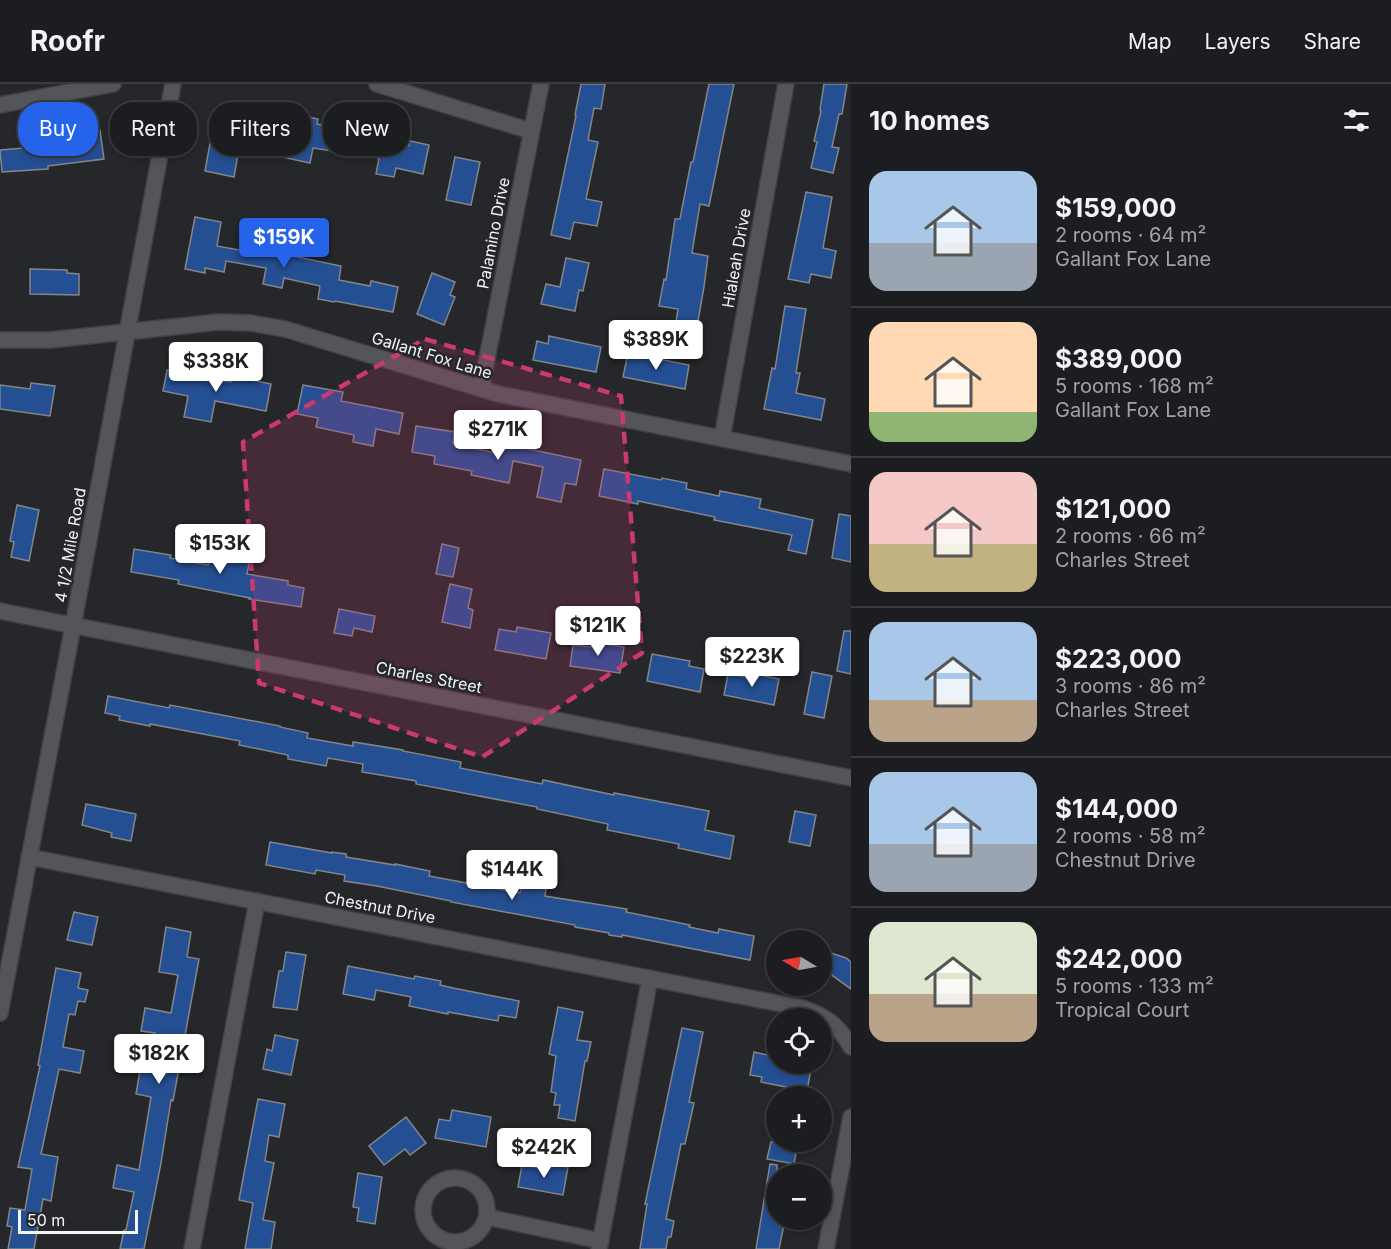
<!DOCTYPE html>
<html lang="en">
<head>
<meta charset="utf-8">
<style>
  body { margin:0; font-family:Inter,sans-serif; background:#292a2d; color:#f1f3f6; height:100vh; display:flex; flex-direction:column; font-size:22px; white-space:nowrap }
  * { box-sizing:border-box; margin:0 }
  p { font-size:20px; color:#a0a2a5 }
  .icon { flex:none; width:33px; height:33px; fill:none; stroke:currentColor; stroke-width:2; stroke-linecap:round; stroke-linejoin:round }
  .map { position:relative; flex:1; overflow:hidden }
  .drawer { display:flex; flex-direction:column; background:#1c1d20; width:540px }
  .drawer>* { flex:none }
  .hud { position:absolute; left:18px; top:18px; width:570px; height:54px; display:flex; gap:12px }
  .needle { width:39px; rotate:280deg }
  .tools { position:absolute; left:766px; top:846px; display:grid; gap:12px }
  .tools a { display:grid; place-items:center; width:66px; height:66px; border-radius:50%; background:#1c1d20; box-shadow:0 3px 9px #0003,0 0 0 2px #3a3b3e; font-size:30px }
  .scale { position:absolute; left:18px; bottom:15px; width:120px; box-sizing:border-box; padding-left:6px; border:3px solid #f4f5f7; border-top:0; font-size:16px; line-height:21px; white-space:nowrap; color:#f4f5f7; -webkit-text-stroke:4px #25272a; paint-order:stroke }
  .price { position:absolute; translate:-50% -51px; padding:0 14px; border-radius:6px; background:#fff; color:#222; font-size:20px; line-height:39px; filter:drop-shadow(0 2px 3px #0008) }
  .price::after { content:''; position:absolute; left:50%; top:36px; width:18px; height:14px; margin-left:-9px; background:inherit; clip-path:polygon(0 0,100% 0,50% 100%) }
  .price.active { background:#2563eb; color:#fff }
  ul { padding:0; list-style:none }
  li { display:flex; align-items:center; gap:18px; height:150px; padding:0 18px }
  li+li { border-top:2px solid #3a3b3e }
  li span { display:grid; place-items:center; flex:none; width:168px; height:120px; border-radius:18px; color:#555 }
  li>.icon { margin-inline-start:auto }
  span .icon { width:72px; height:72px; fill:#fffc; stroke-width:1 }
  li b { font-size:26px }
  h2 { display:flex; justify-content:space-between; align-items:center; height:72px; padding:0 18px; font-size:26px }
  .pill { padding:0 21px; border-radius:24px; background:#1c1d20; box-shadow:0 3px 9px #0003,0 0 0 2px #3a3b3e; font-size:21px; line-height:54px }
  .pill.active { background:#2563eb; color:#fff }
  header { display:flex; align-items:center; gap:36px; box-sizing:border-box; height:84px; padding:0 30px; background:#1c1d20; border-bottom:2px solid #3a3b3e }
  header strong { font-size:28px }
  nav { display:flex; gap:33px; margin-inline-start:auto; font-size:21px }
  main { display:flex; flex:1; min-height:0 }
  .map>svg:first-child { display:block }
</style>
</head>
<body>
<header>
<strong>Roofr</strong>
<nav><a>Map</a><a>Layers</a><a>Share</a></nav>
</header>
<main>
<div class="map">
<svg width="851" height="1165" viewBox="0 0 851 1165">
  <rect width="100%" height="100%" fill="#25272a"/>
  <!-- building -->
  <g fill="#254f93" stroke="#838588" stroke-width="1.5">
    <path d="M 581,0 L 605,0 L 601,25 L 594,24 L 588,56 L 598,58 L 586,115 L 602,118 L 597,142 L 574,138 L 570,155 L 551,151 L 576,32 L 575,31 Z"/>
    <path d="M 709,0 L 734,0 L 709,122 L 700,120 L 692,169 L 708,172 L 704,203 L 695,254 L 674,250 L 678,225 L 659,222 L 664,195 L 666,196 L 675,135 L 680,135 L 691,78 L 693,78 Z"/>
    <path d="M 824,0 L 847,0 L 842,30 L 839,30 L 832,63 L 839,64 L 833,89 L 811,84 L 817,58 L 814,57 L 821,27 L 820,26 Z"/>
    <path d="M 216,26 L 245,31 L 234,93 L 205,87 Z"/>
    <path d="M 275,26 L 318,35 L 317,40 L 344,44 L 345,37 L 367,41 L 365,54 L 409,62 L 410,57 L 429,61 L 423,90 L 396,84 L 394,93 L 376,90 L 379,74 L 313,64 L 310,79 L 282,73 L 286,50 L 270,47 Z"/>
    <path d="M 100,46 L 104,75 L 48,82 L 48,85 L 2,88 L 0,66 L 59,61 L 59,58 L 72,56 L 71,50 Z"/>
    <path d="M 455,73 L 480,78 L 471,121 L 446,116 Z"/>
    <path d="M 806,108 L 832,113 L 823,164 L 836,167 L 831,194 L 811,190 L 809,199 L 788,195 Z"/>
    <path d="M 195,133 L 221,138 L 217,162 L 244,167 L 246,156 L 284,164 L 283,170 L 341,182 L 339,196 L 370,202 L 371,197 L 398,203 L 393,228 L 335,217 L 334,218 L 318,215 L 320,202 L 284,194 L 282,204 L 263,200 L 266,184 L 226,177 L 224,188 L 205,184 L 205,189 L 185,185 Z"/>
    <path d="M 566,174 L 589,179 L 583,207 L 579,206 L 575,227 L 541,220 L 546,200 L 560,203 Z"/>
    <path d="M 30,185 L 67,186 L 67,189 L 79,190 L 79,211 L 30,210 Z"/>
    <path d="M 432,189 L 455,198 L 450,211 L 455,213 L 444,241 L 417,230 Z"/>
    <path d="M 785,222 L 806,225 L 796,289 L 800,289 L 796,309 L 825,315 L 821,336 L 764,325 L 772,284 L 775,285 Z"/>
    <path d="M 549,252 L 601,263 L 596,288 L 533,276 L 537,257 L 548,260 Z"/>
    <path d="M 628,269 L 689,281 L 685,305 L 623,293 Z"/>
    <path d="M 167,286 L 231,298 L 232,292 L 271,300 L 266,327 L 215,317 L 211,338 L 184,333 L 188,312 L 163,307 Z"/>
    <path d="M 31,299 L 55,302 L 50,332 L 0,325 L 0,301 L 30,305 Z"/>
    <path d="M 303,301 L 343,308 L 341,317 L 403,329 L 399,350 L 376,345 L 373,362 L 353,358 L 354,351 L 316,343 L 318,334 L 297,330 Z"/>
    <path d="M 416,342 L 455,348 L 453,360 L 501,370 L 504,356 L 524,360 L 524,364 L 581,376 L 576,401 L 565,399 L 561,418 L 537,413 L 543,383 L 513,377 L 509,399 L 471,391 L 472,387 L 434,380 L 435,372 L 412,368 Z"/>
    <path d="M 604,385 L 661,396 L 662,394 L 687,399 L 686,405 L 719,412 L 720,407 L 761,415 L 759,424 L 813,436 L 806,470 L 788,466 L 792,451 L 714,436 L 715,433 L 638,417 L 638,420 L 599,412 Z"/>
    <path d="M 17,421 L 39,426 L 29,477 L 11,473 L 14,458 L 10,457 Z"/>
    <path d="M 839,430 L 851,432 L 851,478 L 832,474 Z"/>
    <path d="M 237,456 L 253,460 L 247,490 L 288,497 L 288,501 L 304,504 L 301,523 L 249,515 L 250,514 L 178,500 L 179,496 L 131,488 L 134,465 L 171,471 L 170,474 L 208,481 L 210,468 L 234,473 Z"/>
    <path d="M 442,460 L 459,464 L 453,493 L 436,490 Z"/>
    <path d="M 450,500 L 472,505 L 468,524 L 473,526 L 470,544 L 442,538 Z"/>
    <path d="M 339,525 L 375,532 L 372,548 L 354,544 L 352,552 L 334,549 Z"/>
    <path d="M 517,543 L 551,549 L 546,575 L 495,566 L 499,545 L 516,548 Z"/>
    <path d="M 844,547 L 851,547 L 851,590 L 837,587 Z"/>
    <path d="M 592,558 L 624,563 L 620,589 L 570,582 L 573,561 L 591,563 Z"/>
    <path d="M 652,570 L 690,577 L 689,582 L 704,585 L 700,608 L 647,597 Z"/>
    <path d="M 746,588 L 779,595 L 774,621 L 724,611 L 728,590 L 745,593 Z"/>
    <path d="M 812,588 L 832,592 L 824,634 L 804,630 Z"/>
    <path d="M 108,612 L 169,624 L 170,621 L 280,642 L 280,643 L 308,649 L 307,654 L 353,662 L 353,658 L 403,666 L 403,667 L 461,678 L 460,684 L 542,700 L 543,696 L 614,711 L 614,709 L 709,727 L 705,746 L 734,752 L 730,775 L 678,764 L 679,760 L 607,746 L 608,740 L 537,725 L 537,723 L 416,700 L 416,697 L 362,688 L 363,680 L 328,674 L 326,682 L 288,675 L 288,671 L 239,661 L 240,657 L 150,640 L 150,642 L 119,636 L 120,632 L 105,629 Z"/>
    <path d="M 86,720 L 136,730 L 131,757 L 111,753 L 112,749 L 82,741 Z"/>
    <path d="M 795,727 L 816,731 L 810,762 L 789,758 Z"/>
    <path d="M 270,758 L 332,769 L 332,768 L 346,770 L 346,773 L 395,781 L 395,780 L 430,787 L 429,792 L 520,809 L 522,800 L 546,805 L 545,812 L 627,825 L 626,828 L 690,841 L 689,843 L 718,849 L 719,845 L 754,852 L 750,876 L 622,851 L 622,853 L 609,851 L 609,849 L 575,843 L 575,841 L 451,818 L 451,817 L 377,802 L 344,797 L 345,791 L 316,786 L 315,790 L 266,781 Z"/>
    <path d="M 74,828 L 98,833 L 92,861 L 67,856 Z"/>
    <path d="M 166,843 L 191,848 L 187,873 L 199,875 L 173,1017 L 171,1016 L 161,1079 L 144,1165 L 120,1165 L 124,1146 L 126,1146 L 134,1108 L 113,1104 L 117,1081 L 139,1086 L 151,1013 L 136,1010 L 141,981 L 148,983 L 155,949 L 141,947 L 145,924 L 171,929 L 178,891 L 159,888 Z"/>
    <path d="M 822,866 L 846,874 L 851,878 L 851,905 L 822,884 Z"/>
    <path d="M 286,868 L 306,871 L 297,926 L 273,923 L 279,887 L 283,887 Z"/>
    <path d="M 348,882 L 414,895 L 415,892 L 441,897 L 440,901 L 453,904 L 519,917 L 516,934 L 499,931 L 498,937 L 448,928 L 448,930 L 409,922 L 411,913 L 376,906 L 374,916 L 343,910 Z"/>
    <path d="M 56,884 L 81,889 L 78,904 L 88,906 L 85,918 L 78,917 L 75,931 L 69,930 L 63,963 L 84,967 L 80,989 L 59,985 L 41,1070 L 58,1073 L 51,1117 L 43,1115 L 34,1165 L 8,1165 L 12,1143 L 7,1142 L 10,1124 L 25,1126 L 32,1085 L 18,1083 L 40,982 L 38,981 Z"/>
    <path d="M 558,923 L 583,928 L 577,956 L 591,958 L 587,977 L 585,977 L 575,1037 L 558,1034 L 560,1021 L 554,1021 L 556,1009 L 551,1008 L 556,972 L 549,970 Z"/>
    <path d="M 682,944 L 703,948 L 689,1018 L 694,1019 L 685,1060 L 681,1060 L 666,1135 L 674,1137 L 671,1153 L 668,1153 L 666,1165 L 640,1165 L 647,1120 L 645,1120 Z"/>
    <path d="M 275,951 L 298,956 L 291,991 L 263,985 L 267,965 L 272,967 Z"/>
    <path d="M 754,968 L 777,973 L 777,980 L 794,980 L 794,981 L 811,985 L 807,1007 L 761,998 L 762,993 L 750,991 Z"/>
    <path d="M 258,1015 L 285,1020 L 279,1053 L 269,1051 L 265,1077 L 274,1079 L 263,1136 L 275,1138 L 271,1165 L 245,1165 L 253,1119 L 239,1116 Z"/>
    <path d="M 452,1026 L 491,1033 L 486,1063 L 435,1054 L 439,1035 L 450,1037 Z"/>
    <path d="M 406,1033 L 426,1059 L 410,1071 L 405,1065 L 384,1081 L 369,1062 Z"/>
    <path d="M 771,1058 L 798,1058 L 794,1080 L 767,1075 Z"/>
    <path d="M 547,1079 L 568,1083 L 563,1111 L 518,1103 L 522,1081 L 546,1085 Z"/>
    <path d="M 770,1080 L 777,1081 L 777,1136 L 785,1136 L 779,1165 L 756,1165 Z"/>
    <path d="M 358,1089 L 382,1093 L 375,1140 L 357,1137 L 359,1124 L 353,1123 Z"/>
  </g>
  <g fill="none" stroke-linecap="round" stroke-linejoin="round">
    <!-- minor casing -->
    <g stroke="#414244" stroke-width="18">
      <g id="minor">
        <path d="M 377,0 L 531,47"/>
        <path d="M 0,21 L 113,0"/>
        <path d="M 0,256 L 50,256 L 219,238 L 251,239 L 285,245 L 498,310 L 851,380"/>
        <path d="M 481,305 L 541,0"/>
        <path d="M 722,354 L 786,0"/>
        <path d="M 0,527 L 851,694"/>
        <path d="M 29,773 L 802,924 C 826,932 838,941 851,963"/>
        <path d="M 0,929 L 73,542 L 173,0"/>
        <circle cx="455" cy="1126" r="32"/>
        <path d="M 487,1133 L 601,1157"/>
        <path d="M 192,1165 L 257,817"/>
        <path d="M 599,1165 L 650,894"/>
        <path d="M 826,1165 L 851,1033"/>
      </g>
    </g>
    <!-- minor -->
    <use href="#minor" stroke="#535559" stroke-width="15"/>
  </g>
  <!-- marked area -->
  <path fill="#ca3972" fill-opacity="0.2" stroke="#ca3972" stroke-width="4.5" stroke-dasharray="12 8" stroke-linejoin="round" d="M 425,255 L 621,312 L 642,569 L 482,673 L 259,599 L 243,358 Z"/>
  <g text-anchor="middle" stroke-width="5" stroke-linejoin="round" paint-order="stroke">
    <!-- street labels -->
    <g font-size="16" fill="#f4f5f7" stroke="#25272a">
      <text transform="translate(493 149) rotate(-79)" y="6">Palamino Drive</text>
      <text transform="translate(736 174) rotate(-80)" y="6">Hialeah Drive</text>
      <text transform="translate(432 271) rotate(17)" y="6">Gallant Fox Lane</text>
      <text transform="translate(70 461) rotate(-80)" y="6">4 1/2 Mile Road</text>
      <text transform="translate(429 593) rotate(11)" y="6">Charles Street</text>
      <text transform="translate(380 823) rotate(11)" y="6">Chestnut Drive</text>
    </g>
  </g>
</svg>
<div class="tools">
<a><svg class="needle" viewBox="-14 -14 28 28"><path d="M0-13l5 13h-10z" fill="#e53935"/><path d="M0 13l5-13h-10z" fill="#a0a2a5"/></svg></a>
<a><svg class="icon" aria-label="locate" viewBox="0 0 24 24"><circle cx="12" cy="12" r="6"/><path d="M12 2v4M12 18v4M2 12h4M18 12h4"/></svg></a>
<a>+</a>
<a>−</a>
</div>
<div class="scale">50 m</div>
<b class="price active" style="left:284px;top:185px">$159K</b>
<b class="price" style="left:656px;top:287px">$389K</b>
<b class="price" style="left:216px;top:309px">$338K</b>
<b class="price" style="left:498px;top:377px">$271K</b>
<b class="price" style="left:220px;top:491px">$153K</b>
<b class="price" style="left:598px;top:573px">$121K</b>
<b class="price" style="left:752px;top:604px">$223K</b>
<b class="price" style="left:512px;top:817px">$144K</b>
<b class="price" style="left:159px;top:1001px">$182K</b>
<b class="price" style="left:544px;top:1095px">$242K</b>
<div class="hud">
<a class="pill active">Buy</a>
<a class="pill">Rent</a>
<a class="pill">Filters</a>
<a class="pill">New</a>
</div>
</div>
<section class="drawer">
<h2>10 homes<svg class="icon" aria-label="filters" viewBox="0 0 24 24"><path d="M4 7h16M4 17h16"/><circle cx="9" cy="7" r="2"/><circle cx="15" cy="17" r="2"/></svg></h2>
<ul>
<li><span style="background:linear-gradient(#a9c7e8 60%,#9aa5b1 0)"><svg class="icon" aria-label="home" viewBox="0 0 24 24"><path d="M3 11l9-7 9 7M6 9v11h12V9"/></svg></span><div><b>$159,000</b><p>2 rooms · 64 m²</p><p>Gallant Fox Lane</p></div></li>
<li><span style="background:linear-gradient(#ffd9b3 75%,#8fb573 0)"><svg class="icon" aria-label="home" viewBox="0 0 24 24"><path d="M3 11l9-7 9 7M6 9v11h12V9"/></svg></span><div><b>$389,000</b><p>5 rooms · 168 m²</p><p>Gallant Fox Lane</p></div></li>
<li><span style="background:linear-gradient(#f6c9c9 60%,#c2b280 0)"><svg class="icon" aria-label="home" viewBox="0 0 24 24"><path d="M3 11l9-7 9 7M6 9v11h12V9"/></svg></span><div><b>$121,000</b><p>2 rooms · 66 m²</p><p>Charles Street</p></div></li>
<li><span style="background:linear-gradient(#a9c7e8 65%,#b9a48a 0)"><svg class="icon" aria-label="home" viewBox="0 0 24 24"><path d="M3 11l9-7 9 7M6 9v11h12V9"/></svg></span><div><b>$223,000</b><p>3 rooms · 86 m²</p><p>Charles Street</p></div></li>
<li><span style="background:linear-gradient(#a9c7e8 60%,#9aa5b1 0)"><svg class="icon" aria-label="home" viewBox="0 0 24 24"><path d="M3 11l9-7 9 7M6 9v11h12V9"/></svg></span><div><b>$144,000</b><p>2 rooms · 58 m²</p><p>Chestnut Drive</p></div></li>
<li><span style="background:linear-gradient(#dfe7d0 60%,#b9a48a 0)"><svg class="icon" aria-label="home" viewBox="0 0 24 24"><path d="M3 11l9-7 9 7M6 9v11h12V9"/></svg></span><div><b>$242,000</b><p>5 rooms · 133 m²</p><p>Tropical Court</p></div></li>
</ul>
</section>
</main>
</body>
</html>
